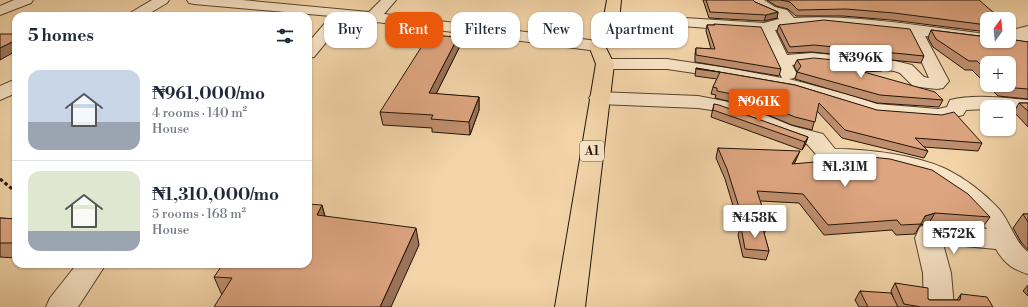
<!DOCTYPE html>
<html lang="en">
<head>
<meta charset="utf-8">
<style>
  body { margin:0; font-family:"Libre Bodoni",serif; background:#f2f2f3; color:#1f2937; height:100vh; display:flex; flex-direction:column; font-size:15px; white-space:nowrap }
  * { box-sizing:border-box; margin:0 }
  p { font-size:13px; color:#747a83 }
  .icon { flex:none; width:22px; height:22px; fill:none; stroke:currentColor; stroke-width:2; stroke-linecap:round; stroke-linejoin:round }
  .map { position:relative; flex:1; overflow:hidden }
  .details { position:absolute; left:12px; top:12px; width:300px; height:256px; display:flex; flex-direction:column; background:#fff; border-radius:12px; box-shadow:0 1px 3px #0004 }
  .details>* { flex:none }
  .guide { position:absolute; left:324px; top:12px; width:380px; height:36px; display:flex; gap:8px }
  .needle { width:26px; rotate:15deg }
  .controls { position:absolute; left:980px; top:12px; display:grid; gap:8px }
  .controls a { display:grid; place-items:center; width:36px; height:36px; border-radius:8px; background:#fff; box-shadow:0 1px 3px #0004; font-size:20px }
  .price { position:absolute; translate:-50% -34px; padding:0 9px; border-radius:4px; background:#fff; color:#222; font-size:13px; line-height:26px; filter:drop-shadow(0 1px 2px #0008) }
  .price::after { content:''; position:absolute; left:50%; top:24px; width:12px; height:9px; margin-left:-6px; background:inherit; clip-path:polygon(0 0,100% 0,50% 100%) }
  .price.on { background:#ea580c; color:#fff }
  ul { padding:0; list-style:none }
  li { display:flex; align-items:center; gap:12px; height:100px; padding:0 16px }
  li+li { border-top:1px solid #e0e1e3 }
  li span { display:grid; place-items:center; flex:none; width:112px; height:80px; border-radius:12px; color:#555 }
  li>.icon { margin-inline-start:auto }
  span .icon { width:48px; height:48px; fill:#fffc; stroke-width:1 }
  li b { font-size:17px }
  h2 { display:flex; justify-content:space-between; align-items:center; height:48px; padding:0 16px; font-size:17px }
  .pill { padding:0 14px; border-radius:12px; background:#fff; box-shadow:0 1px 3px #0004; font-size:14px; line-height:36px }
  .pill.on { background:#ea580c; color:#fff }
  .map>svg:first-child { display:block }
</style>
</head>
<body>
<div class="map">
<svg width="1028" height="307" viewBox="0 0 1028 307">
  <rect width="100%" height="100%" fill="#f2d4a8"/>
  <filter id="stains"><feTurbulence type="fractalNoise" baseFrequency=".005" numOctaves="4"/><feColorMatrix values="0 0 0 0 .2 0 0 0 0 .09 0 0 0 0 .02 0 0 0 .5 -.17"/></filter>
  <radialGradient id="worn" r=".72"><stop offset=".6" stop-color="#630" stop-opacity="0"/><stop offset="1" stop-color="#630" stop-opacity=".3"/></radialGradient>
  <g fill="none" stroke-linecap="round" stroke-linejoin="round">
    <!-- minor casing -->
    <g stroke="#57452f" stroke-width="2">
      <g id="minor">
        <path d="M 14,0 L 33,0 L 31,3 L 0,15 L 0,6 Z"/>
        <path d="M 152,0 L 169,0 L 167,3 L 145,16 L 128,16 L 130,13 Z"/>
        <path d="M 187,0 L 242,0 L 369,12 L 381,0 L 396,0 L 384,14 L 597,41 L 603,43 L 605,46 L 603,49 L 597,51 L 346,18 L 314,57 L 308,58 L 308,43 L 331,16 L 194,4 L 189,3 Z"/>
        <path d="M 747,0 L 764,0 L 775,7 L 787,10 L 794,18 C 858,14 923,27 987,34 L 987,41 L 994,41 L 987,44 L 925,36 L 949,81 L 943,88 L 937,89 L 919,87 L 913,86 L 900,73 L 894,71 L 812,63 L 792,65 L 797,74 L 794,78 L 789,79 L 853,96 L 877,104 L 938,109 L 947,107 L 950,100 C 975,94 1003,98 1028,100 L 1028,112 L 1009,110 L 1009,107 L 987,107 L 987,109 L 966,110 L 963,115 L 938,121 L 874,116 L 793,91 L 728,78 L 667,69 L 605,69 L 599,68 L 596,64 L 599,60 L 605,59 L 667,59 L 728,68 L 782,78 L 760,32 L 669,25 L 611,27 L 606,25 L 603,22 L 606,19 L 611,17 L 669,17 L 764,23 L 779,19 C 774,12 755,12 747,0 ZM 822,25 L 855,28 L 909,34 L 929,78 L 924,77 L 912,65 L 895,61 L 812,53 L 787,55 L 775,30 Z"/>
        <path d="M 1028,26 L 1028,48 L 1019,47 L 1012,37 L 1016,29 Z"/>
        <path d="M 16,79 L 16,93 L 0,100 L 0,86 Z"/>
        <path d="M 599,92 L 698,96 L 724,101 L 743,106 L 792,126 L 823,134 L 835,149 C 868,149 916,155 946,169 C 966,179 984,193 999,209 C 1010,222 1015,242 1028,252 L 1028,274 C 1012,269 1004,263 996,249 L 943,244 L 951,273 L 954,307 L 924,307 L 923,273 L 915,238 L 920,227 L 929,224 L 987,229 L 963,203 L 943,188 L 928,178 L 908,172 L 886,167 L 821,160 L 807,144 L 778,134 L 718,111 L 698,108 L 599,104 L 592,102 L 589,98 L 592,94 Z"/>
        <path d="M 77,264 L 106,264 L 78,307 L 46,307 L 50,298 Z"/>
      </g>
    </g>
    <!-- trunk casing -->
    <g stroke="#231507" stroke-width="2">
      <path id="trunk" d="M 607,0 L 621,0 L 619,22 L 605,46 L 614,64 L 585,307 L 555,307 L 596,64 L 589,46 L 603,22 Z"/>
    </g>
    <!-- path -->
    <path stroke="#231507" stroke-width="3" stroke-dasharray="3.5 2.5" stroke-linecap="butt" d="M 0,179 L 16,192"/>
    <!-- minor -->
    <use href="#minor" fill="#f7e3c6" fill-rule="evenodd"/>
    <!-- trunk -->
    <use href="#trunk" fill="#f2d4a8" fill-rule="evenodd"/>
  </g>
  <!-- wall -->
  <g fill="#be8e6e" stroke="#231507">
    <path d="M 703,0 L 753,0 L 755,2 L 778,12 L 777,18 L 764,21 L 709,18 Z"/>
    <path d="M 767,0 L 979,0 L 987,19 L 987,32 L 891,20 L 843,16 L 796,16 L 788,9 L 776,6 Z"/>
    <path d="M 714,24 L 781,69 L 779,76 L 695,62 L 695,54 L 696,48 L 711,49 L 706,31 L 707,25 L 714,25 Z"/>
    <path d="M 779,25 L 924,56 L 921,63 L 812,52 L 788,53 L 777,31 Z"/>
    <path d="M 931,30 L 1028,42 L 1028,99 L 998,96 L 987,85 L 1009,85 L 987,63 L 987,85 L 972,70 L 965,70 L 933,47 L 928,38 Z"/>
    <path d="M 458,37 L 459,48 L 436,94 L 479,97 L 479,110 L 470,135 L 432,132 L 432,128 L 383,125 L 380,112 Z"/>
    <path d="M 797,60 L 885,65 L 882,71 L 862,72 L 943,100 L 939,107 L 877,103 L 795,79 L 797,72 L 794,66 Z"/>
    <path d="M 696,68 L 795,85 L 982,143 L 978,151 L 924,147 L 928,151 L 924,158 L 842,138 L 817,111 L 812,130 L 792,125 L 744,105 L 715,98 L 716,95 L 711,94 L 713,87 L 717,79 L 695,76 Z"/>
    <path d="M 1019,103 L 1028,103 L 1028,127 L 1014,112 Z"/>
    <path d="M 714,104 L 808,137 L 805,145 L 802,150 L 711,117 Z"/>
    <path d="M 718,148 L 796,160 L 794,164 L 990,217 L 983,227 L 929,223 L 920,225 L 915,234 L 896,235 L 892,230 L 824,235 L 799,203 L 760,201 L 768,225 L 764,234 L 769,251 L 766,260 L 743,257 L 738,235 L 740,229 L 725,179 L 716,158 Z"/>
    <path d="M 322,205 L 325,216 L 419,245 L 222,295 L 214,277 Z"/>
    <path d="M 1023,214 L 1028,214 L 1028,250 L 1021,242 L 1013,228 Z"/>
    <path d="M 0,218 L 16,219 L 16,258 L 0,257 Z"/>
    <path d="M 895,283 L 928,299 L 930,300 L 957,300 L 961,294 L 993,307 L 859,307 L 855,300 L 860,291 L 893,297 L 891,291 Z"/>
    <path d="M 1028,285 L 1028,296 L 1023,291 Z"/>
  </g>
  <!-- shaded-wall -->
  <g fill="#9b745a" stroke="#231507">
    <path d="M 778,12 L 777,18 L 764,21 L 766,15 Z"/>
    <path d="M 458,37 L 459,48 L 430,106 L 429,93 Z"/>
    <path d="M 16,40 L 16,51 L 0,60 L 0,48 Z"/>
    <path d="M 479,97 L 479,110 L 470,135 L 469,122 Z"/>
    <path d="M 808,137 L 805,145 L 802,150 L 805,142 Z"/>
    <path d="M 800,151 L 796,160 L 789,173 L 792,164 Z"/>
    <path d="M 322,205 L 326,222 L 317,215 Z"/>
    <path d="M 935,213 L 929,223 L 920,225 L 925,216 Z"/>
    <path d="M 416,228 L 419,245 L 391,307 L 380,307 Z"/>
  </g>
  <!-- building -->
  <g fill="#dda580" stroke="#231507">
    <path d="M 706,0 L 753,0 L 755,2 L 778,12 L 766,15 L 710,12 Z"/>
    <path d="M 781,0 L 979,0 L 1001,19 L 987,19 L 987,25 L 894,13 L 846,9 L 798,10 L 790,2 Z"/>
    <path d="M 824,20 L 910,29 L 924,56 L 814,45 L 790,47 L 779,25 Z"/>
    <path d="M 714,24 L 761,27 L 781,69 L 696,55 L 696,48 L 715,49 L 707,25 L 715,25 Z"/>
    <path d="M 1009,25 L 1013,28 L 1011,32 L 1009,32 Z"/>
    <path d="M 931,30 L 987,37 L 987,41 L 1009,41 L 1009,39 L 1028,42 L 1028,89 L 1003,87 L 1001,85 L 1009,85 L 1009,63 L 987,63 L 987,71 L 977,61 L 969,61 L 936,39 Z"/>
    <path d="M 0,34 L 16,34 L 16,40 L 0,48 Z"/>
    <path d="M 429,35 L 458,37 L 429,93 L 479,97 L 469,122 L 431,119 L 433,115 L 380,112 Z"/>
    <path d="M 814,58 L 885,65 L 839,65 L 935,92 L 943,100 L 880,95 L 797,72 L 801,66 L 797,60 Z"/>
    <path d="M 696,68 L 795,85 L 877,110 L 942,115 L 954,112 L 982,143 L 915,138 L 928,151 L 845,130 L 819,103 L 815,122 L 795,117 L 746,97 L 717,91 L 717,88 L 713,87 L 720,72 L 696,69 Z"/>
    <path d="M 1019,103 L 1028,103 L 1028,111 Z"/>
    <path d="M 714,104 L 719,105 L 808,137 L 805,142 L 713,110 Z"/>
    <path d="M 718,148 L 800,151 L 792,164 L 871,157 L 890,159 L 932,170 L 968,194 L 990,217 L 935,213 L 925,216 L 921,224 L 901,225 L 897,220 L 828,225 L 803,194 L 757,191 L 768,225 L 744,223 L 727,169 Z"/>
    <path d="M 308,204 L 322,205 L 317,215 L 416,228 L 380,307 L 214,307 L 232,278 L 214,277 L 223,264 L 308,264 Z"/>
    <path d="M 1023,214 L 1028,214 L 1028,222 Z"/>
    <path d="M 0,218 L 16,219 L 16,243 L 0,243 Z"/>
    <path d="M 741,227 L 763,229 L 769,251 L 745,249 Z"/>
    <path d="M 895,283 L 928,288 L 928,299 L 930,300 L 960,300 L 961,294 L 987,297 L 993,307 L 921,307 L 904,304 Z"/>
    <path d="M 860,291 L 891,293 L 898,307 L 868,307 Z"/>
  </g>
  <g text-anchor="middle" stroke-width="3" stroke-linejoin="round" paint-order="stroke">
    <!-- shield labels -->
    <rect fill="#f7e3c6" stroke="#635340" stroke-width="1" x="580" y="141" width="24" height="20" rx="3"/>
    <g font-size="12" font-weight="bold" fill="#231507">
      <text x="592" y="155">A1</text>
    </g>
  </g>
  <rect width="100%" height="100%" filter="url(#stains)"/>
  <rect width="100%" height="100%" fill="url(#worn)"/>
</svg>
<div class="controls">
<a><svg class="needle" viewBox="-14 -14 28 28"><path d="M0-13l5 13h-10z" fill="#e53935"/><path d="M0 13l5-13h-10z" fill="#747a83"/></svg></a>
<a>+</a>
<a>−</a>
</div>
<b class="price" style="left:861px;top:79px">₦396K</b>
<b class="price on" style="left:759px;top:123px">₦961K</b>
<b class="price" style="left:845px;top:188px">₦1.31M</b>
<b class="price" style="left:755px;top:239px">₦458K</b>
<b class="price" style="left:954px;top:255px">₦572K</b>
<div class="guide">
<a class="pill">Buy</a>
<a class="pill on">Rent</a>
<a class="pill">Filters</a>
<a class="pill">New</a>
<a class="pill">Apartment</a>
</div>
<section class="details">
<h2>5 homes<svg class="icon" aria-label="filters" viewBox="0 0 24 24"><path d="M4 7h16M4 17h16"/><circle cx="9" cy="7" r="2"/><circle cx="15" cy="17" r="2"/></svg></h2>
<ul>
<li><span style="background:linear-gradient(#c9d6e8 65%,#9aa5b1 0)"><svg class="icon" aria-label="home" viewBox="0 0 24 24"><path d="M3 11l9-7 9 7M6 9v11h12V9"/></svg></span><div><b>₦961,000/mo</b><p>4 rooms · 140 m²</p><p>House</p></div></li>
<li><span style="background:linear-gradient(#dfe7d0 75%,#9aa5b1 0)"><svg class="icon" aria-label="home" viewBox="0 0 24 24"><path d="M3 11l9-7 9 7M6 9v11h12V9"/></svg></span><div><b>₦1,310,000/mo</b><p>5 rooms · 168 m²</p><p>House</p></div></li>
</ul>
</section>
</div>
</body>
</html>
